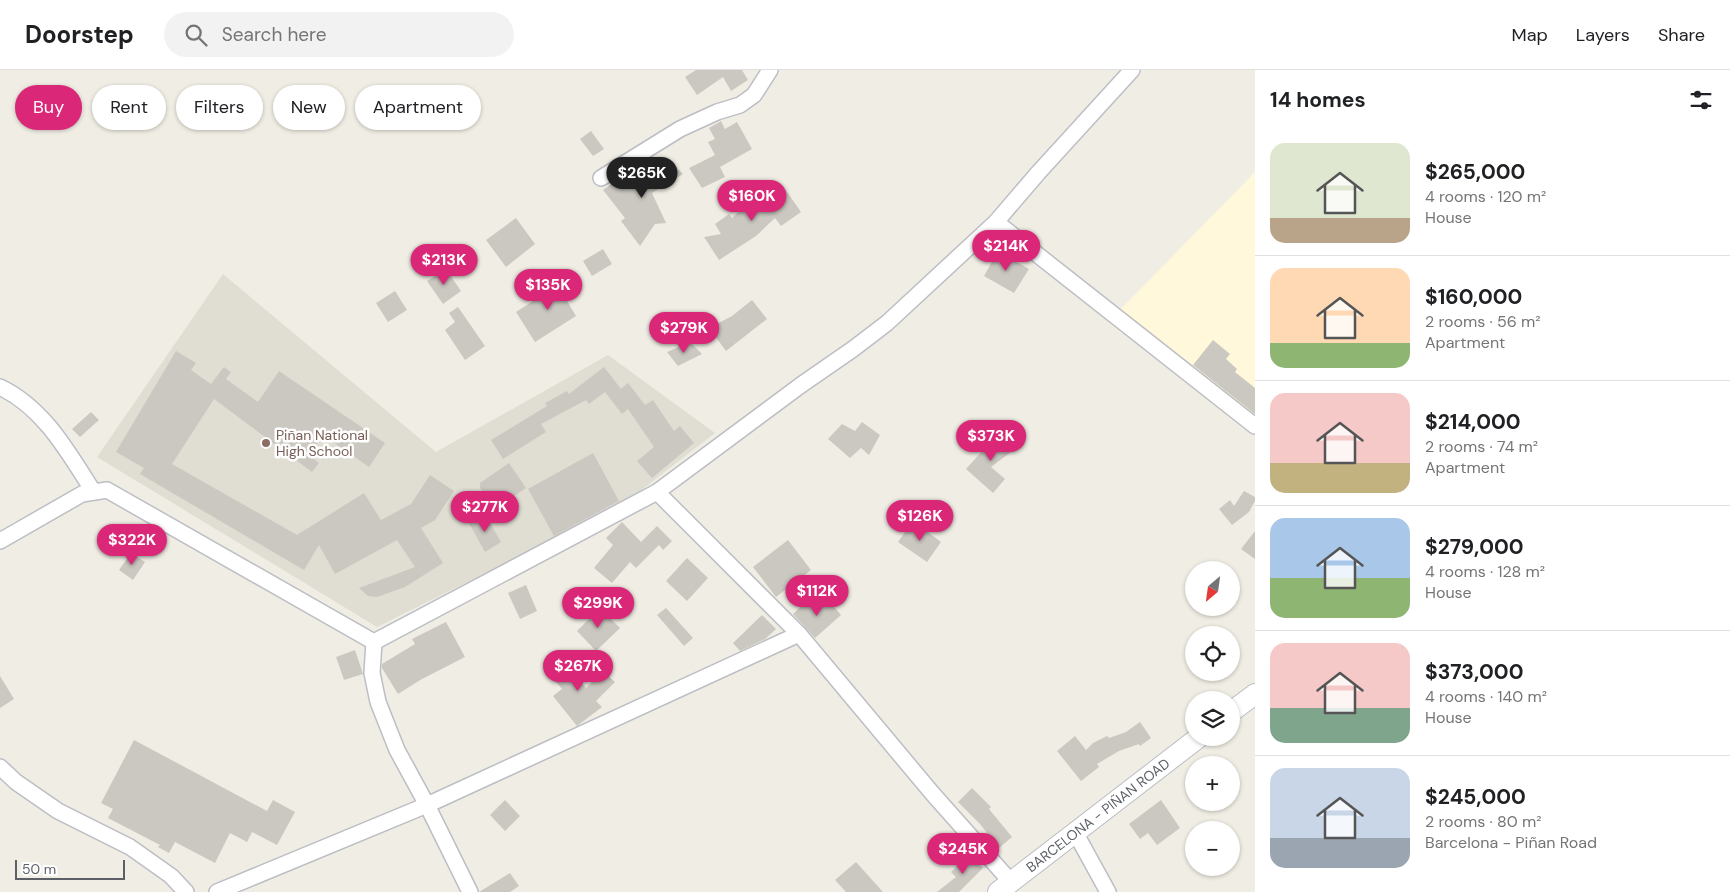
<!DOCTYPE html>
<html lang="en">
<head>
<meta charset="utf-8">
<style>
  body { margin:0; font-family:"DM Sans",sans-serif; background:#f2f2f2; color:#202124; height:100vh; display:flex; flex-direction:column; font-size:19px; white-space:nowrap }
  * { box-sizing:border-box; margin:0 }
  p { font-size:16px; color:#757577 }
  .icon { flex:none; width:28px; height:28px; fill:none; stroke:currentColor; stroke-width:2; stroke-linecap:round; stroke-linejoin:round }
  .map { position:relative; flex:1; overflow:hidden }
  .sheet { display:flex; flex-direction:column; background:#fff; width:475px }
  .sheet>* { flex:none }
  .banner { position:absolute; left:15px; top:15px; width:475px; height:45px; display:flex; gap:10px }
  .needle { width:32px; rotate:209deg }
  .controls { position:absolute; left:1185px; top:491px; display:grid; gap:10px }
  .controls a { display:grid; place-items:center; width:55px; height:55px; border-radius:50%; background:#fff; box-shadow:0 1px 4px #0004; font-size:25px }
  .scale { position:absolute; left:15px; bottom:12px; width:110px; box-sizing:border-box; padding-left:5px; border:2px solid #5c6066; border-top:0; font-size:14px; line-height:18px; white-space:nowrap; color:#5c6066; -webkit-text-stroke:4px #fff; paint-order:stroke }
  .price { position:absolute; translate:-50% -42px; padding:0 11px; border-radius:18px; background:#db2777; color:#fff; font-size:16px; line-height:32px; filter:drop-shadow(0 1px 2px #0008) }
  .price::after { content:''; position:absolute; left:50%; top:30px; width:15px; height:11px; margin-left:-8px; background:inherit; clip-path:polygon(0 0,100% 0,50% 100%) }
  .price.on { background:#222; color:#fff }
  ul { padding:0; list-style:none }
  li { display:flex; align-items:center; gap:15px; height:125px; padding:0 15px }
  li+li { border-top:1px solid #e0e0e0 }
  li span { display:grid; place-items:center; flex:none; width:140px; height:100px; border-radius:15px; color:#555 }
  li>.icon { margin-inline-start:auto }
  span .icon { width:60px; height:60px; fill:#fffc; stroke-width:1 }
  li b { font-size:21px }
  h2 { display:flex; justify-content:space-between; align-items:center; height:60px; padding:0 15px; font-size:21px }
  .tag { padding:0 18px; border-radius:22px; background:#fff; box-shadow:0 1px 4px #0004; font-size:18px; line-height:45px }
  .tag.on { background:#db2777; color:#fff }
  header { display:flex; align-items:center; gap:30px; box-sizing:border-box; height:70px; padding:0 25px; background:#fff; border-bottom:1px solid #e0e0e0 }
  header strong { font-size:24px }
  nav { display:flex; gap:28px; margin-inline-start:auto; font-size:18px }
  .search { width:350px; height:45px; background:#f2f2f2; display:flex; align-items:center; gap:12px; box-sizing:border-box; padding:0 18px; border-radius:28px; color:#757577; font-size:19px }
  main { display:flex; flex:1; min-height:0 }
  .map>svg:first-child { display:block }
</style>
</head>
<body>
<header>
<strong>Doorstep</strong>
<div class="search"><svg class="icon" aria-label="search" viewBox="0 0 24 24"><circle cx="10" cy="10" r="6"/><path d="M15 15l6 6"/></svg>Search here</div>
<nav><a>Map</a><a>Layers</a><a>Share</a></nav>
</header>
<main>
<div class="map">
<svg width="1255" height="822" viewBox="0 0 1255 822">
  <rect width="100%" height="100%" fill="#f0eee4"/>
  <!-- commercial -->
  <path fill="#fff8da" d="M 1255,102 L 1255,350 L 1117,243 Z"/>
  <!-- education -->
  <path fill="#e0ddd3" d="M 223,204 L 436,382 L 608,285 L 715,363 L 622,435 L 377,557 L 97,387 Z"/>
  <!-- building -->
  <g fill="#cbc8c1">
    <path d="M 696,0 L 742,0 L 748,10 L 731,21 L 723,7 L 697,25 L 685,7 Z"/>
    <path d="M 721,51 L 725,59 L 737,52 L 752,79 L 720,97 L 725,107 L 702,118 L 689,98 L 715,85 L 708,72 L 715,69 L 709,58 Z"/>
    <path d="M 591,61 L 604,79 L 593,86 L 580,69 Z"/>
    <path d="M 669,90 L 683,104 L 652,123 L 666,153 L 655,154 L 640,176 L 621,151 L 625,148 L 603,120 L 624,105 L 630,113 Z"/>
    <path d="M 783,116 L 801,142 L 781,156 L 775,148 L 756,166 L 719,190 L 704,167 L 721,164 L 715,154 L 729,144 L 732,148 L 746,135 L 749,139 Z"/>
    <path d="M 516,148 L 535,174 L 506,197 L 486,170 Z"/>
    <path d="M 603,179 L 612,194 L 592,206 L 583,191 Z"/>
    <path d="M 998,181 L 1029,199 L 1014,223 L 984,206 Z"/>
    <path d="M 446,199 L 461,221 L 443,234 L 427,211 Z"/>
    <path d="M 564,211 L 579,223 L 567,231 L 576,246 L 535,272 L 516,242 Z"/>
    <path d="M 395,221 L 407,240 L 388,252 L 376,233 Z"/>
    <path d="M 752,230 L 767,249 L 726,281 L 709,258 L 732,246 Z"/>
    <path d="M 458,237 L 485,276 L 465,290 L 445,260 L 455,252 L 449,243 Z"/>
    <path d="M 1213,270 L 1230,284 L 1226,289 L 1237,299 L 1235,302 L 1255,318 L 1255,344 L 1193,295 Z"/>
    <path d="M 690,272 L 702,284 L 678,296 L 667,282 Z"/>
    <path d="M 176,281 L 196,293 L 191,300 L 211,314 L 224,297 L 231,302 L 226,309 L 258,332 L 279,301 L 385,373 L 369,397 L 323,365 L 309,385 L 319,393 L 312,402 L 214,329 L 172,394 L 297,465 L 364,423 L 381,450 L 411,434 L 430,405 L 454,421 L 435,450 L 421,458 L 443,493 L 405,517 L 377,527 L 368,526 L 359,518 L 415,497 L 397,470 L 335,504 L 319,475 L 304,500 L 140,404 L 144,398 L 116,382 Z"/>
    <path d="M 604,297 L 621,319 L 628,313 L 645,335 L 653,330 L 674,361 L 680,356 L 694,373 L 652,408 L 637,391 L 654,377 L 628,339 L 622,344 L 605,322 L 589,334 L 586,330 L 541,354 L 546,362 L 503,389 L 491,370 L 547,336 L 545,333 L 567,321 L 569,324 Z"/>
    <path d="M 91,342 L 99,350 L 80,367 L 72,359 Z"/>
    <path d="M 862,352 L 880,365 L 869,385 L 861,378 L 850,388 L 828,369 L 842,354 L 855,361 Z"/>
    <path d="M 1001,361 L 1015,379 L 991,397 L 1005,409 L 993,423 L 966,399 L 986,377 L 984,374 Z"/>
    <path d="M 593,383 L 619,431 L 554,466 L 528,419 Z"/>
    <path d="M 509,393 L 526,418 L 495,439 L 480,418 L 480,413 Z"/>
    <path d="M 1244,421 L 1255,427 L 1255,431 L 1249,442 L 1232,455 L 1219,439 L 1230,430 L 1234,436 Z"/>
    <path d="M 485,444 L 501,472 L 485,482 L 469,453 Z"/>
    <path d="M 913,451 L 941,472 L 927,492 L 898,472 Z"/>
    <path d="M 622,452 L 641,472 L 657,456 L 672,471 L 663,480 L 659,475 L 636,498 L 630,492 L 612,513 L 594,498 L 613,475 L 606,468 Z"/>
    <path d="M 1255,461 L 1255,489 L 1241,479 Z"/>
    <path d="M 788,470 L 811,500 L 776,527 L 753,497 Z"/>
    <path d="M 131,483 L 145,492 L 133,510 L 119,500 Z"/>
    <path d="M 687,488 L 708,508 L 687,531 L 666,511 Z"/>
    <path d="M 526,515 L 537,541 L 520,549 L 508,523 Z"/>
    <path d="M 829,531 L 841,545 L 815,568 L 793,544 L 806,532 L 811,537 Z"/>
    <path d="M 600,538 L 620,558 L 596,581 L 577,561 Z"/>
    <path d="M 666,538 L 693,568 L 684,576 L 657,545 Z"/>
    <path d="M 762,545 L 776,559 L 765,569 L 740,581 L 733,573 Z"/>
    <path d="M 446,552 L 465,587 L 422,609 L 398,624 L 382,598 L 382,594 L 415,574 L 412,569 Z"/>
    <path d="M 355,580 L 363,604 L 344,610 L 336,587 Z"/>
    <path d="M 563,588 L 586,618 L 603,601 L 615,612 L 596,631 L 602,637 L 577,656 L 553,626 L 562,619 L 547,601 Z"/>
    <path d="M 0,606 L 14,629 L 0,638 Z"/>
    <path d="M 1140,652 L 1151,668 L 1140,676 L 1139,674 L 1119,681 L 1097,694 L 1099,697 L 1081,711 L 1057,681 L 1075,666 L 1086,680 L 1093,673 L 1107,666 L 1109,668 L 1126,662 Z"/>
    <path d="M 134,670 L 267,741 L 273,730 L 295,742 L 277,775 L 252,762 L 247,772 L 230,763 L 215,793 L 175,772 L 169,783 L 158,777 L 160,775 L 108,748 L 113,739 L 101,733 Z"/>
    <path d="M 972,718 L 991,737 L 989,739 L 1012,767 L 999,778 L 980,754 L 958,732 Z"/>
    <path d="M 505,730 L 520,746 L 505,761 L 490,745 Z"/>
    <path d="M 1161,730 L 1180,758 L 1157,775 L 1148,763 L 1140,769 L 1129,754 Z"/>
    <path d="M 969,784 L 983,798 L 959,822 L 937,822 L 956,807 L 951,802 Z"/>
    <path d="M 856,792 L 883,822 L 846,822 L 835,810 Z"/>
    <path d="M 510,803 L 519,816 L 510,822 L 479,822 Z"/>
  </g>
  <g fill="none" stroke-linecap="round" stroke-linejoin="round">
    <!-- minor casing -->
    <g stroke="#bcbec4" stroke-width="18">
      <g id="minor">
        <path d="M 601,108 L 680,59 L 717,42 L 740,35 L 754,25 L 770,0"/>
        <path d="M 996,152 L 1255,356"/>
        <path d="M 0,317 C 44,338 68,382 93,421"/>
        <path d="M 657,422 L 799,564 L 932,723 L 1011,812"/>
        <path d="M 0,471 L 82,424 L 107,420 L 374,572"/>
        <path d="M 374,572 L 657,422 L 801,315 L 853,279 L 887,253 L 996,152 L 1038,103 L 1132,0"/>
        <path d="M 374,572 L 372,603 L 378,632 L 397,680 L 427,735 L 470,822"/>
        <path d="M 0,697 L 16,712 L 58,741 L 130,777 L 171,806 L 186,822"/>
        <path d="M 1075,762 L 1108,822"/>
        <path d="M 217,822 L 427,735 L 799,564"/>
      </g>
    </g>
    <!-- secondary casing -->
    <g stroke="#babdc4" stroke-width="22">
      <g id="secondary">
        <path d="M 1231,642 L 1255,624"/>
        <path id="s1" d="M 998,822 L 1198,668"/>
      </g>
    </g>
    <!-- minor -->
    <use href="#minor" stroke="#fff" stroke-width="15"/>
    <!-- secondary -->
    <use href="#secondary" stroke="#fff" stroke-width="20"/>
  </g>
  <!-- markers -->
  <circle fill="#8d6e63" stroke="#fff" stroke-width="2" cx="266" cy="373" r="5"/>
  <g text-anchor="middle" stroke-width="5" stroke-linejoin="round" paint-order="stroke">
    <!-- education labels -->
    <g font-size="14" fill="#785e54" stroke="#fff" text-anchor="start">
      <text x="276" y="370">Piñan National<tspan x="276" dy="16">High School</tspan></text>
    </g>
    <!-- street labels -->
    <g font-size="14" fill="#5c6066" stroke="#fff">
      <text dy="5" stroke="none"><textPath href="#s1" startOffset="126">BARCELONA - PIÑAN ROAD</textPath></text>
    </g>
  </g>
</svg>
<div class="controls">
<a><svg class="needle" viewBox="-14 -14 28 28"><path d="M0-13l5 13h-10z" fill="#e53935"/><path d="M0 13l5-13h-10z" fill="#757577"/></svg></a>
<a><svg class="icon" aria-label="locate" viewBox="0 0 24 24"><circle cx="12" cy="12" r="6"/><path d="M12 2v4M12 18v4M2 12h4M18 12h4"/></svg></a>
<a><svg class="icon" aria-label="layers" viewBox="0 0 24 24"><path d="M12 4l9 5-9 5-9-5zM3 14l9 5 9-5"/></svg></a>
<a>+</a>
<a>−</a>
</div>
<div class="scale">50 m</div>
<b class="price on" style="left:642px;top:129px">$265K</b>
<b class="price" style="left:752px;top:152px">$160K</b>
<b class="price" style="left:1006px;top:202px">$214K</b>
<b class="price" style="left:444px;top:216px">$213K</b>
<b class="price" style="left:548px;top:241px">$135K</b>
<b class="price" style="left:684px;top:284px">$279K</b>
<b class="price" style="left:991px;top:392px">$373K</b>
<b class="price" style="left:485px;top:463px">$277K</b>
<b class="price" style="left:920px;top:472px">$126K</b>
<b class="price" style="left:132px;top:496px">$322K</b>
<b class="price" style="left:817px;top:547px">$112K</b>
<b class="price" style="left:598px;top:559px">$299K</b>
<b class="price" style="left:578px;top:622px">$267K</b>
<b class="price" style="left:963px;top:805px">$245K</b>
<div class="banner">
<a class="tag on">Buy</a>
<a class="tag">Rent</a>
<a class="tag">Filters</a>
<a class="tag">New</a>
<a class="tag">Apartment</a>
</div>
</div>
<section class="sheet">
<h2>14 homes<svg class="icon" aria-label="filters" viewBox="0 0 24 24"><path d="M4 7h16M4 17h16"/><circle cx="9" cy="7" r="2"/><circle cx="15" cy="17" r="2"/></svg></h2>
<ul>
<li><span style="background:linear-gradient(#dfe7d0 75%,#b9a48a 0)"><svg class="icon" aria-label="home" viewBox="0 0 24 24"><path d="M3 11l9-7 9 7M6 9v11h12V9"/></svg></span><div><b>$265,000</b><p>4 rooms · 120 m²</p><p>House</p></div></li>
<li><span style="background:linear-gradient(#ffd9b3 75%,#8fb573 0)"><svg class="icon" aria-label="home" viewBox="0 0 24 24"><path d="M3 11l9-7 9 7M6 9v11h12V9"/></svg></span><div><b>$160,000</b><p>2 rooms · 56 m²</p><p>Apartment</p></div></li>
<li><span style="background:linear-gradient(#f6c9c9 70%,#c2b280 0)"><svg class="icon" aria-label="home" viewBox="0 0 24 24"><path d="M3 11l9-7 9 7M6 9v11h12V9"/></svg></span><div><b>$214,000</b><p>2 rooms · 74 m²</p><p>Apartment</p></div></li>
<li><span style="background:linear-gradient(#a9c7e8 60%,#8fb573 0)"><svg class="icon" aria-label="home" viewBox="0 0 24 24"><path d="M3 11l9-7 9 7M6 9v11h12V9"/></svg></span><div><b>$279,000</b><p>4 rooms · 128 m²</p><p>House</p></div></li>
<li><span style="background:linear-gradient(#f6c9c9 65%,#7fa58c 0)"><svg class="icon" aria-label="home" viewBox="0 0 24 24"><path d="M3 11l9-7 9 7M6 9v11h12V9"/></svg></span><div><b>$373,000</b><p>4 rooms · 140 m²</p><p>House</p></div></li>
<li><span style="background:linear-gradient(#c9d6e8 70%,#9aa5b1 0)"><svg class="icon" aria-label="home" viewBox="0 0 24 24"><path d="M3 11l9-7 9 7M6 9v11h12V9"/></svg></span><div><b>$245,000</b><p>2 rooms · 80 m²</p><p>Barcelona - Piñan Road</p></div></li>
</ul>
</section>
</main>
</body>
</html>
